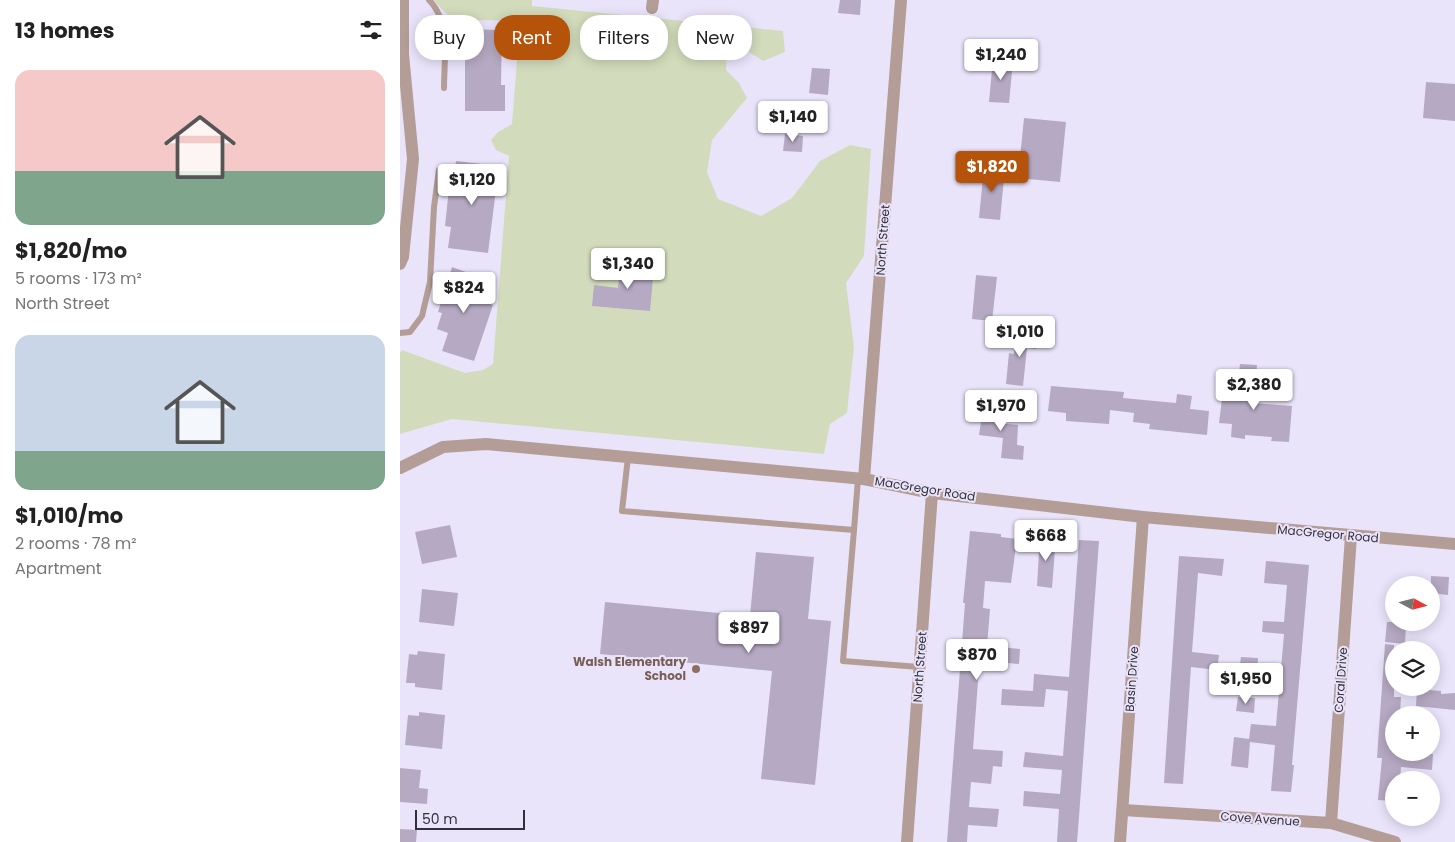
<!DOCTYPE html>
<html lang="en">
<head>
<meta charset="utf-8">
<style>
  body { margin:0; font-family:Poppins,sans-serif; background:#f6f6f6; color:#222; height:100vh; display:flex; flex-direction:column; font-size:19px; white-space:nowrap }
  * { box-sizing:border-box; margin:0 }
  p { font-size:16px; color:#767676 }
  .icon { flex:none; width:28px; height:28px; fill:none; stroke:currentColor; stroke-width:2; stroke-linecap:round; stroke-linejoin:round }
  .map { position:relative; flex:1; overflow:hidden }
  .panel { display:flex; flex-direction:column; background:#fff; width:400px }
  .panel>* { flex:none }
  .banner { position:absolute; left:15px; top:15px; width:475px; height:45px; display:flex; gap:10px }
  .needle { width:32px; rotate:97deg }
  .fabs { position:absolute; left:985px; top:576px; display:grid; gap:10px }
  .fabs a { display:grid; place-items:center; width:55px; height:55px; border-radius:50%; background:#fff; box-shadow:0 2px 12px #0003; font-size:25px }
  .scale { position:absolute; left:15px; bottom:12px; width:110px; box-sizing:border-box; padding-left:5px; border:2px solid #322f3a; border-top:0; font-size:14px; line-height:18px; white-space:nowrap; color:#322f3a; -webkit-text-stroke:4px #eae4fb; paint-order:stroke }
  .price { position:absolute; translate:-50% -42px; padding:0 11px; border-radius:5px; background:#fff; color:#222; font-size:16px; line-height:32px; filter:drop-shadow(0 1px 2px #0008) }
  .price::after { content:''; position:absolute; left:50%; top:30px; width:15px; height:11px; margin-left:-8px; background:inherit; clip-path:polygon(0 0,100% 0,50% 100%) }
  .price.on { background:#b45309; color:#fff }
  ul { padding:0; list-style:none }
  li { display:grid; align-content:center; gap:10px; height:265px; padding:0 15px }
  li span { display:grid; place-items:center; height:155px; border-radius:15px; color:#555 }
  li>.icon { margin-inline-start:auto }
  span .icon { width:90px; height:90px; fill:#fffc; stroke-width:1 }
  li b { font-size:21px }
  h2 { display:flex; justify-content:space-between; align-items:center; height:60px; padding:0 15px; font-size:21px }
  .pill { padding:0 18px; border-radius:20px; background:#fff; box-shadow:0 2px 12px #0003; font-size:18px; line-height:45px }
  .pill.on { background:#b45309; color:#fff }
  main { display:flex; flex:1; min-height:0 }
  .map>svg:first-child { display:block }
</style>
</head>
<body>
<main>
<section class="panel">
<h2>13 homes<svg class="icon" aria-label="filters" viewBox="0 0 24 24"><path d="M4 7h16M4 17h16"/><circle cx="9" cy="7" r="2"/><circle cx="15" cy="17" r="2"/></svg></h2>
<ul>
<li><span style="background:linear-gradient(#f6c9c9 65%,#7fa58c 0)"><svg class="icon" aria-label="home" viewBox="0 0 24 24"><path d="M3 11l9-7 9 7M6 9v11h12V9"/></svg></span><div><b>$1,820/mo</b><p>5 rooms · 173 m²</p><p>North Street</p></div></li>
<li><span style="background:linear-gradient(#c9d6e8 75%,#7fa58c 0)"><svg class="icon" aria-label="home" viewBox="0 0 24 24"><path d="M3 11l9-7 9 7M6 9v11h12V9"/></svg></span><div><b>$1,010/mo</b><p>2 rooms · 78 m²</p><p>Apartment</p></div></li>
</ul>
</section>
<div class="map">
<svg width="1055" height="842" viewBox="0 0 1055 842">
  <rect width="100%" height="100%" fill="#eae4fb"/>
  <!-- green -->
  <path fill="#d2dcbc" d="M 33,0 L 132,0 L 132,6 L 383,31 L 385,52 L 363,61 L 346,50 L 327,48 L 326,70 L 339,83 L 347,98 L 312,140 L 307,172 L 318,199 L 361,216 L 392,198 L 420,161 L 450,145 L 471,149 L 464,256 L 446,283 L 454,347 L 447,413 L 430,424 L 424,454 L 52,419 L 0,434 L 0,353 L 2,350 L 65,373 L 83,370 L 93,364 L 109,156 L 96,150 L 91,140 L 98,132 L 112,124 L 120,21 L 72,20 L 48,15 Z"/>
  <!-- building -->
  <g fill="#b6a9c3">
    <path d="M 440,0 L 461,0 L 460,15 L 438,13 Z"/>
    <path d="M 60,29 L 102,30 L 101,85 L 105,85 L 105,111 L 65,111 L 65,55 L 60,55 Z"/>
    <path d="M 593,59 L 613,61 L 609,103 L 589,102 Z"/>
    <path d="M 412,68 L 430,69 L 428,95 L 409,93 Z"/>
    <path d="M 1026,82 L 1055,84 L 1055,121 L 1023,118 Z"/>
    <path d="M 624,118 L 666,122 L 660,182 L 618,178 Z"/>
    <path d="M 385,134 L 403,136 L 402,152 L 383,151 Z"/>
    <path d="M 56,161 L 99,166 L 88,253 L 48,248 L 51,227 L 45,226 L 49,188 L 52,188 Z"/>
    <path d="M 584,166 L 605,168 L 600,220 L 579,218 Z"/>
    <path d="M 220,264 L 254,267 L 250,311 L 192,306 L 194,285 L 218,288 Z"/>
    <path d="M 52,267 L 90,281 L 84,301 L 93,305 L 74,361 L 42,351 L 48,333 L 37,329 L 42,313 L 38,312 Z"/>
    <path d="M 576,275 L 597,277 L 592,321 L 572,319 Z"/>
    <path d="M 617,332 L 638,335 L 636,349 L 627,348 L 623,386 L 606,384 L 609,353 L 614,354 Z"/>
    <path d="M 840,364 L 857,365 L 854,403 L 892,406 L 889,442 L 871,441 L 872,437 L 845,435 L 845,439 L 831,437 L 832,424 L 819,423 L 823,391 L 837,392 Z"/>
    <path d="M 651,386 L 724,392 L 723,398 L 776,403 L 777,394 L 792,396 L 790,409 L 809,411 L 807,435 L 749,429 L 750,424 L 733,422 L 734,413 L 710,410 L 709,424 L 666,421 L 666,413 L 648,411 Z"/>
    <path d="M 584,402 L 599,404 L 596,423 L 618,425 L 617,445 L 624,446 L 623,460 L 601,458 L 603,438 L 579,435 Z"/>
    <path d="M 50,525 L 57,557 L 22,564 L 15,532 Z"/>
    <path d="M 570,531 L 601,534 L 601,537 L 617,539 L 611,583 L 585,581 L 583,608 L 590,609 L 587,646 L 620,649 L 619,664 L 581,660 L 578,681 L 573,749 L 603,751 L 602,767 L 593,766 L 591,784 L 571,782 L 569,807 L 599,809 L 597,827 L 568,825 L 567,842 L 547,842 L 565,603 L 563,603 Z"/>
    <path d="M 640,536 L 656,537 L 652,588 L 637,586 Z"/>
    <path d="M 679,540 L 699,541 L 679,817 L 677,842 L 657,842 L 659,809 L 623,806 L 624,791 L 660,794 L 662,770 L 623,767 L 625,752 L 663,756 L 668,691 L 646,689 L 644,707 L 601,705 L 602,689 L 633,691 L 634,674 L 669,677 Z"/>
    <path d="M 356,552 L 414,557 L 408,619 L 431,621 L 415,785 L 361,779 L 372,671 L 200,654 L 205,602 L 350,616 Z"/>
    <path d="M 779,556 L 824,559 L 822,576 L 798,573 L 792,652 L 819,655 L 817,670 L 791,667 L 783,784 L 764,783 Z"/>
    <path d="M 866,561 L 909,565 L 892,765 L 894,765 L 891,792 L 871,791 L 875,745 L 850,742 L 848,768 L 831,766 L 834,737 L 849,739 L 851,724 L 876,726 L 884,634 L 862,632 L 863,621 L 884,622 L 887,585 L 864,583 Z"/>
    <path d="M 1031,576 L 1049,577 L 1048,595 L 1031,593 Z"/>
    <path d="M 22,589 L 58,593 L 54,626 L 19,622 Z"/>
    <path d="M 987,622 L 1006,622 L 1005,644 L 985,642 Z"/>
    <path d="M 985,644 L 994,645 L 994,697 L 1001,697 L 1000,715 L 994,715 L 994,752 L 1033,754 L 1032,770 L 1001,767 L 1000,780 L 994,780 L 994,801 L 978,800 L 982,758 L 977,758 Z"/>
    <path d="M 18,651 L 45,654 L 42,690 L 15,687 L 15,683 L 6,683 L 9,654 L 17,655 Z"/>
    <path d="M 841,657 L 858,658 L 857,674 L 839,672 Z"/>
    <path d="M 1017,689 L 1041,691 L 1041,694 L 1055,693 L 1055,710 L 1016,706 Z"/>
    <path d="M 838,697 L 855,698 L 854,713 L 836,711 Z"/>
    <path d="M 19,712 L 45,715 L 42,749 L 5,745 L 8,715 L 19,716 Z"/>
    <path d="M 0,768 L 21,770 L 19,788 L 28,789 L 27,804 L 0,802 Z"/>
    <path d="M 0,829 L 17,830 L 16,842 L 0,842 Z"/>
  </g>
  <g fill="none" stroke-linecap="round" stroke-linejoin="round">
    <!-- service -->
    <g stroke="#b39d96" stroke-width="6">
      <path d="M 29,0 C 51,22 44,59 44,88"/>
      <path d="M 0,333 L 10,332 L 22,316 L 30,282 L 34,207 L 39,170"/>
      <path d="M 228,457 L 222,511 L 454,530 L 458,479"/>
      <path d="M 454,530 L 443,661 L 519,667"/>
    </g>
    <!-- minor -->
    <g stroke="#b39d96" stroke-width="12">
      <path d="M 252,8 L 253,0"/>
      <path d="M 0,264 L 3,257 L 13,159 L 3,54 L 3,0"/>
      <path d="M 0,468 L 43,447 L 86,444 L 464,479 L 532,493 L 743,517 L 1055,544"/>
      <path d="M 464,479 L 501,0"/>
      <path d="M 723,810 L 931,823 L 995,842"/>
      <path d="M 931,823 L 951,536"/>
      <path d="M 507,842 L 532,493"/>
      <path d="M 720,842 L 743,517"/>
    </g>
  </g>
  <!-- markers -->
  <circle fill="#8d6e63" stroke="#eae4fb" stroke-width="2" cx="296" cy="669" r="5"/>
  <g text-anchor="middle" stroke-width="4" stroke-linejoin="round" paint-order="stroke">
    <!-- street labels -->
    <g font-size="12" fill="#322f3a" stroke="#eae4fb">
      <text transform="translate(483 240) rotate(-86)" y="4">North Street</text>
      <text transform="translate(525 489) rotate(9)" y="4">MacGregor Road</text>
      <text transform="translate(928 534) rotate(5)" y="4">MacGregor Road</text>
      <text transform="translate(520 667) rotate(-86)" y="4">North Street</text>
      <text transform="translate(732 679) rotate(-86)" y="4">Basin Drive</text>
      <text transform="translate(941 680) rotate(-86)" y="4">Coral Drive</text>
      <text transform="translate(860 819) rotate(4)" y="4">Cove Avenue</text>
    </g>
    <!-- education labels -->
    <g font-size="12" font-weight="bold" fill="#785e54" stroke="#eae4fb" text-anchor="end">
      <text x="286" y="666">Walsh Elementary<tspan x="286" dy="14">School</tspan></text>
    </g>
  </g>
</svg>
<div class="fabs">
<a><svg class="needle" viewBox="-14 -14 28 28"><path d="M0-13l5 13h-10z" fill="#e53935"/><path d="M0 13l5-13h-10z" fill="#767676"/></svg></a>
<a><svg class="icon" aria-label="layers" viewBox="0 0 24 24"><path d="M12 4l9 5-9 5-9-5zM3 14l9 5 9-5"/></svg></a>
<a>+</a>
<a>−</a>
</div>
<div class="scale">50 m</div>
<b class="price" style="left:601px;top:81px">$1,240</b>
<b class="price" style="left:393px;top:143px">$1,140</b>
<b class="price on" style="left:592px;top:193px">$1,820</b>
<b class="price" style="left:72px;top:206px">$1,120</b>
<b class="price" style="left:228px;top:290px">$1,340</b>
<b class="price" style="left:64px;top:314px">$824</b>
<b class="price" style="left:620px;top:358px">$1,010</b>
<b class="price" style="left:854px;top:411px">$2,380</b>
<b class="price" style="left:601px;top:432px">$1,970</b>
<b class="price" style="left:646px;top:562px">$668</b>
<b class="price" style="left:349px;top:654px">$897</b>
<b class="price" style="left:577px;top:681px">$870</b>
<b class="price" style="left:846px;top:705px">$1,950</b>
<div class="banner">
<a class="pill">Buy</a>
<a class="pill on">Rent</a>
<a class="pill">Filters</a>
<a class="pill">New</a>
</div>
</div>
</main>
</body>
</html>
